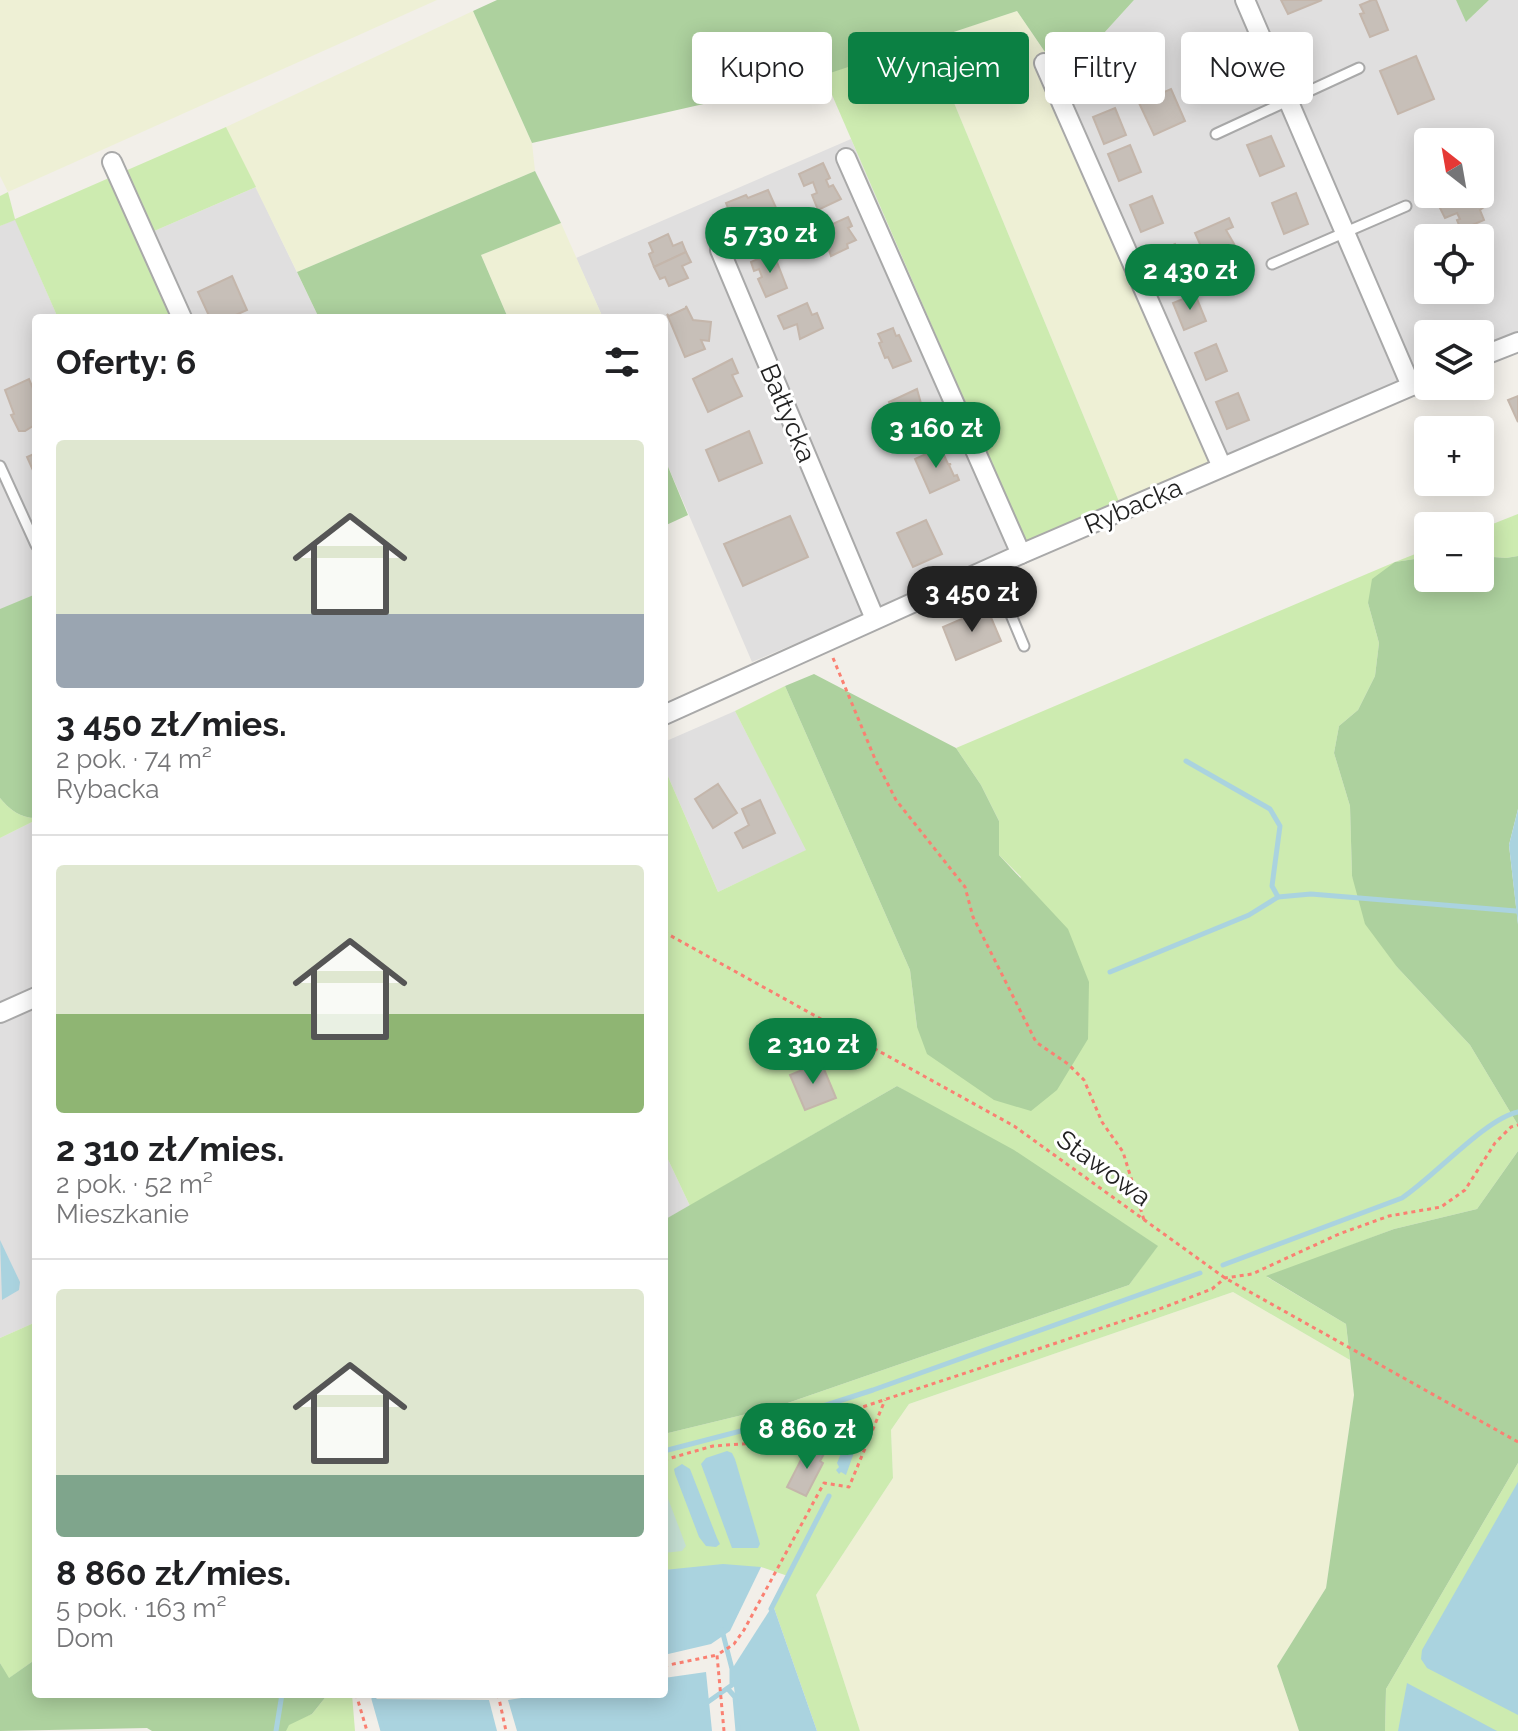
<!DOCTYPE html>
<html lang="pl">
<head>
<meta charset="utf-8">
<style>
  body { margin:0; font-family:Raleway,sans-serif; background:#f2f2f2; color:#202124; height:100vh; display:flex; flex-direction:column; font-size:30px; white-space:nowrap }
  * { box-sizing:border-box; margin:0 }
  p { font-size:26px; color:#757577 }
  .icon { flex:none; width:44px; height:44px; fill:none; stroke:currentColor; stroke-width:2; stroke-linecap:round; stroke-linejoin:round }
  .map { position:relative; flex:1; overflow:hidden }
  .drawer { position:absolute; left:32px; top:314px; width:636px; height:1384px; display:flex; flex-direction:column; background:#fff; border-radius:8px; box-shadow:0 4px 20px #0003 }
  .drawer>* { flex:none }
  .banner { position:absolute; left:692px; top:32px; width:706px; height:72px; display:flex; gap:16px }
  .needle { width:52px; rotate:329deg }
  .tools { position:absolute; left:1414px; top:128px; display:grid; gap:16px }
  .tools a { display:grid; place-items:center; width:80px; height:80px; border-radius:8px; background:#fff; box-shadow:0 4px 20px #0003; font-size:40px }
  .price { position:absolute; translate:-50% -68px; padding:0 18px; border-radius:28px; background:#0b8043; color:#fff; font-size:26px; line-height:52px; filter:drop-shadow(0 2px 4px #0008) }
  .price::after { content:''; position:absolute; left:50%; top:48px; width:24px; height:18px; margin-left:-12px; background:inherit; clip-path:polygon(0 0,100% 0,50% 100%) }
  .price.active { background:#222; color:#fff }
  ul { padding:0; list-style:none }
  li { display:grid; align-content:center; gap:16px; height:424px; padding:0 24px }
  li+li { border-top:2px solid #e0e0e0 }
  li span { display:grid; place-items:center; height:248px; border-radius:8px; color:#555 }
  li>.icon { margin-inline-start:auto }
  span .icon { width:144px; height:144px; fill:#fffc; stroke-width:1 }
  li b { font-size:34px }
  h2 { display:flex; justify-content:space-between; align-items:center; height:96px; padding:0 24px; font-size:34px }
  .tag { padding:0 28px; border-radius:8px; background:#fff; box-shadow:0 4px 20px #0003; font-size:28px; line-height:72px }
  .tag.active { background:#0b8043; color:#fff }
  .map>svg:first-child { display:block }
</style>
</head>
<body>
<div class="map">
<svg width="1518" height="1731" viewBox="0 0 1518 1731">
  <rect width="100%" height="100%" fill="#f2efe9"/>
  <!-- residential -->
  <g fill="#e0dfdf" fill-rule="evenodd">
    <path d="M 1134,0 L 1456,0 L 1467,21 L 1489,0 L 1518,0 L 1518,331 L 1480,347 L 1480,334 L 1428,334 L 1428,370 L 1226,458 L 1045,52 L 1094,44 ZM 1428,142 L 1480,142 L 1480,194 L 1428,194 ZM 1428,238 L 1480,238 L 1480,290 L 1428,290 Z"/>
    <path d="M 851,139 L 1027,546 L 752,662 L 664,457 L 664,318 L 603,318 L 576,258 Z"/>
    <path d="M 256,187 L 319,318 L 174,318 L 138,238 Z"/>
    <path d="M 15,219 L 58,318 L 36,318 L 36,595 L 0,611 L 0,226 Z"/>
    <path d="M 735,711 L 807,850 L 718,892 L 664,767 L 664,742 Z"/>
    <path d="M 36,820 L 36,1322 L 0,1338 L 0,838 Z"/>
    <path d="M 664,1151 L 690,1206 L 664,1220 Z"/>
  </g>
  <!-- farmland -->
  <g fill="#eef0d5">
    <path d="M 0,0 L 437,0 L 8,192 L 0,176 Z"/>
    <path d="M 473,11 L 532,143 L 535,171 L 297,272 L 226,127 Z"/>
    <path d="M 1017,11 L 1045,52 L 1226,458 L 1120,504 L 928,40 Z"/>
    <path d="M 561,223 L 603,318 L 508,318 L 481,255 Z"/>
    <path d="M 1233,1292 L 1350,1360 L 1354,1395 L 1326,1588 L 1277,1666 L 1299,1731 L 860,1731 L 816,1595 L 893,1478 L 891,1430 L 909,1404 Z"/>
  </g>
  <!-- grass -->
  <g fill="#cdebb0">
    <path d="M 928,40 L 1120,504 L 1027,546 L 823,74 Z"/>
    <path d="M 226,127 L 256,187 L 138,238 L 174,318 L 58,318 L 15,220 L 0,226 L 0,196 L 8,192 L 15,219 Z"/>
    <path d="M 1518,514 L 1518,556 L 1506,558 L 1480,556 L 1480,529 Z"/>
    <path d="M 1428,549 L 1428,557 L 1395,562 L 1368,603 L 1379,643 L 1375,676 L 1358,710 L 1339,726 L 1334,753 L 1350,806 L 1352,876 L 1397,967 L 1470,1045 L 1518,1125 L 1518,1151 L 1477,1209 L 1394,1229 L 1267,1277 L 1346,1324 L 1350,1360 L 1233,1292 L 909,1404 L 891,1430 L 893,1478 L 816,1595 L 860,1731 L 817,1731 L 773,1605 L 788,1576 L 761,1567 L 664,1570 L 664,1434 L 779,1406 L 1129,1285 L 1157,1246 L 897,1086 L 690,1206 L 664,1151 L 664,767 L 718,892 L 806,850 L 735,711 L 785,686 L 910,970 L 917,1027 L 1021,877 L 999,855 L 999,821 L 981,785 L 956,748 L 1395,562 Z"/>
    <path d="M 0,798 C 10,810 20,818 36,818 L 36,820 L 0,838 Z"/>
    <path d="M 36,1322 L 36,1659 L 8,1679 L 0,1663 L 0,1338 Z"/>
    <path d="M 1518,1463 L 1518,1731 L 1385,1731 L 1386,1689 Z"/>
    <path d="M 328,1694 L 352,1694 L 355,1731 L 267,1731 L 312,1714 Z"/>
  </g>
  <!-- forest -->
  <g fill="#add19e">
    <path d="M 497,0 L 1134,0 L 1094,44 L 1045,52 L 1017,11 L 809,80 L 532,143 L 473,11 Z"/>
    <path d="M 1456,0 L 1489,0 L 1466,22 Z"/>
    <path d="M 535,171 L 561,223 L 481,255 L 508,318 L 319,318 L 297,272 Z"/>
    <path d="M 664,457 L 688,515 L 664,526 Z"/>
    <path d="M 1480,556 L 1506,558 L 1518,556 L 1518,809 L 1509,845 L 1518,924 L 1518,1125 L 1470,1045 L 1397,967 L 1365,924 L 1352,876 L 1350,806 L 1334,753 L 1339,726 L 1358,710 L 1375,676 L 1379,643 L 1368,603 L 1372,579 L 1395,562 L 1428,557 L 1428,578 L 1480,578 Z"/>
    <path d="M 36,594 L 36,818 C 20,818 10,810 0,798 L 0,609 Z"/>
    <path d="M 814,674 L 956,748 L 981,785 L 999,821 L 999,855 L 1068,929 L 1089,982 L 1088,1039 L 1057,1090 L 1031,1111 L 994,1100 L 927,1054 L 917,1027 L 910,970 L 785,686 Z"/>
    <path d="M 897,1086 L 1014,1150 L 1158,1246 L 1129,1285 L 779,1406 L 664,1434 L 664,1220 Z"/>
    <path d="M 1518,1151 L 1518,1463 L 1386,1689 L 1385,1731 L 1299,1731 L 1277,1666 L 1326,1588 L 1354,1395 L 1346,1324 L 1266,1276 L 1394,1229 L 1477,1209 Z"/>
    <path d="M 36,1659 L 36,1694 L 328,1694 L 312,1714 L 289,1725 L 286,1731 L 152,1731 L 147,1728 L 0,1731 L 0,1663 L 9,1678 Z"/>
  </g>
  <!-- wetland -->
  <path fill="#c6e0d4" d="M 664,1488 L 686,1546 L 682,1551 L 664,1553 Z"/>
  <!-- water -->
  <g fill="#aad3df">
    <path d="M 1518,809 L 1518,925 L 1509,845 Z"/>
    <path d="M 0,1240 L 20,1282 L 19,1290 L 2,1300 Z"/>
    <path d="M 863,1415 L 871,1419 L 865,1422 L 846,1475 L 841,1472 L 839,1474 L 836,1470 L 839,1467 L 837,1463 L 856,1418 Z"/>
    <path d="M 727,1451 L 732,1453 L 735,1459 L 760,1544 L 758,1548 L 732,1548 L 701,1464 L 706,1458 Z"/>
    <path d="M 682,1464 L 690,1469 L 717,1538 L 720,1544 L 716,1547 L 706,1546 L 699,1537 L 675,1474 L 674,1469 Z"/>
    <path d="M 1518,1482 L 1518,1715 L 1427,1668 L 1421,1659 L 1422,1650 Z"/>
    <path d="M 723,1564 L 761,1567 L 730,1631 L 711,1644 L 664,1655 L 664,1570 Z"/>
    <path d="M 773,1605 L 817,1731 L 739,1731 L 732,1669 Z"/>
    <path d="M 706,1672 L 712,1731 L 517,1731 L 508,1700 L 548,1694 L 664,1694 L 664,1678 Z"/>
    <path d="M 1407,1683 L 1497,1731 L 1398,1731 Z"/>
    <path d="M 374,1699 L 489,1700 L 497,1731 L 384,1731 Z"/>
  </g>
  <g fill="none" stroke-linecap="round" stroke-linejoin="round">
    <!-- stream -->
    <g stroke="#aad3df" stroke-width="5">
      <path d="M 1186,761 L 1270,809 L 1280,826 L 1272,886 L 1278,897"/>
      <path d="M 1110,972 L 1249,915 L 1278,897 L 1311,894 L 1516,911"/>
      <path d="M 1223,1265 L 1402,1198 C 1434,1177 1485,1119 1518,1112"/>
      <path d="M 664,1451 L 764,1425 L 873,1390 L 1200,1273"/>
      <path d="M 771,1609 L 829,1496"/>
      <path d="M 728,1689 L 735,1697 L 738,1731"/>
      <path d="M 374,1699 L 383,1731"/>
      <path d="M 705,1704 L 732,1685 L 732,1669 L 722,1630"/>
      <path d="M 276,1731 L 282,1694"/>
    </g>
  </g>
  <!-- building -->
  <g fill="#c7bfb8" stroke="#c4b6ab" stroke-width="2">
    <path d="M 1281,0 L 1322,0 L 1288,14 Z"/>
    <path d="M 1372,0 L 1376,0 L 1388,30 L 1370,37 L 1360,14 L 1364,13 L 1360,5 Z"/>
    <path d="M 1416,56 L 1434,99 L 1398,114 L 1380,71 Z"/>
    <path d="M 1090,61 L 1100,82 L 1073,94 L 1064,72 Z"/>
    <path d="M 1171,89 L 1185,121 L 1154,135 L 1139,103 Z"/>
    <path d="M 1115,108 L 1126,135 L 1104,144 L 1093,117 Z"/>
    <path d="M 1453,132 L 1457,142 L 1430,142 Z"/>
    <path d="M 1271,136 L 1284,166 L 1260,176 L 1247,145 Z"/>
    <path d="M 1428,143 L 1428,164 L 1420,146 Z"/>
    <path d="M 1130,145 L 1141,172 L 1119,181 L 1108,154 Z"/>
    <path d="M 823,163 L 830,178 L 826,180 L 829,187 L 833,185 L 841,199 L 818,210 L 812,195 L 817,193 L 813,182 L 804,186 L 799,174 Z"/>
    <path d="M 768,190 L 777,210 L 741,224 L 738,210 L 730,213 L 726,203 L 746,195 L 748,198 Z"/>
    <path d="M 1296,193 L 1308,224 L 1284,234 L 1272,203 Z"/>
    <path d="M 1462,194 L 1478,194 L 1484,207 L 1480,210 L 1484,220 L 1461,230 L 1457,220 L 1460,219 L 1457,213 L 1445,218 L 1438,204 Z"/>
    <path d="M 1152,196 L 1163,223 L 1141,232 L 1130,205 Z"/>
    <path d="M 848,217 L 852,226 L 848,228 L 856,240 L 847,244 L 848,248 L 831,256 L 825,239 L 821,240 L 817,231 Z"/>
    <path d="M 1229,218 L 1233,227 L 1226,230 L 1237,249 L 1208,262 L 1195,233 Z"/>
    <path d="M 668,234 L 673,246 L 682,242 L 686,252 L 654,267 L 649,254 L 653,252 L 649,243 Z"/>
    <path d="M 1175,244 L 1186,271 L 1165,280 L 1154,253 Z"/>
    <path d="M 686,252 L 691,262 L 682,266 L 688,278 L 669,286 L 665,277 L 660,279 L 654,267 Z"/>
    <path d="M 773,252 L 787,288 L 766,297 L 758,279 L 762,277 L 759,269 L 754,271 L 751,262 Z"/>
    <path d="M 232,276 L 247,310 L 229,318 L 210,318 L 198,292 Z"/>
    <path d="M 1195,294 L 1206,321 L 1184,330 L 1173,303 Z"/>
    <path d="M 807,303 L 812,315 L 817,313 L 823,328 L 800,339 L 797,324 L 784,329 L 778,316 Z"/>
    <path d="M 686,306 L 693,320 L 711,322 L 709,341 L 701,340 L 705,349 L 685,357 L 667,314 L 669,316 L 686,308 Z"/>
    <path d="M 893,328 L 896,336 L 899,335 L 911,361 L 893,368 L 888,357 L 885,358 L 879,343 L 882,342 L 878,334 Z"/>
    <path d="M 1216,344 L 1227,371 L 1206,380 L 1195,353 Z"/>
    <path d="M 732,359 L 738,373 L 732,375 L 742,396 L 708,412 L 693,379 Z"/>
    <path d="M 29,379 L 36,396 L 36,424 L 25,431 L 19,431 L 11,415 L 14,414 L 5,390 Z"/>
    <path d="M 917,389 L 922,407 L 925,406 L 923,407 L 928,419 L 931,418 L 933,423 L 905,436 L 889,402 Z"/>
    <path d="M 1238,393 L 1249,420 L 1227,429 L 1216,402 Z"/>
    <path d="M 1518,396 L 1518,422 L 1508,400 Z"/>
    <path d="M 1470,420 L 1473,430 L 1436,430 L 1447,425 L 1449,429 Z"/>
    <path d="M 749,431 L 762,463 L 719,481 L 706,450 Z"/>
    <path d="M 943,446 L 946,451 L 943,453 L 948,464 L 951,464 L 949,465 L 954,476 L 957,475 L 959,480 L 930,493 L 915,459 Z"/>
    <path d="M 36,453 L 36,477 L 27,457 Z"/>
    <path d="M 790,516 L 808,557 L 743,586 L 724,544 Z"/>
    <path d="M 926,520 L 942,554 L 913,567 L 897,533 Z"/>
    <path d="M 987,608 L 1001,641 L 956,660 L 943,627 Z"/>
    <path d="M 718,784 L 737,813 L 713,828 L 695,799 Z"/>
    <path d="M 760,800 L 775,833 L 743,848 L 735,833 L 749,825 L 742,809 Z"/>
    <path d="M 821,1062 L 836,1098 L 805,1110 L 790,1075 Z"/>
    <path d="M 813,1446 L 825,1452 L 820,1461 L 823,1463 L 806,1496 L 787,1487 L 807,1448 L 811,1450 Z"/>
  </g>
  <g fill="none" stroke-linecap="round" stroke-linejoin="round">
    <!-- lane casing -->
    <g stroke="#a9a9a9" stroke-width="13">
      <g id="lane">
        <path d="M 1216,134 L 1359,68"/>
        <path d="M 1272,264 L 1406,206"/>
        <path d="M 0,466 L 36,545"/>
        <path d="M 991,567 L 1024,646"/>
      </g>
    </g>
    <!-- street casing -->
    <g stroke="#a9a9a9" stroke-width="22">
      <g id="street">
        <path d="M 1245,0 L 1411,386"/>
        <path d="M 1044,63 L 1222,467"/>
        <path d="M 846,158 L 1021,554"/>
        <path d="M 112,162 L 182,318"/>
        <path d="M 720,250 L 875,619"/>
        <path d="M 1480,357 L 1518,342"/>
        <path d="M 664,715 L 1021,554 L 1428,379"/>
        <path d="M 0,1013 L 36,997"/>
      </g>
    </g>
    <!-- path -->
    <g stroke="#fa8072" stroke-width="3" stroke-dasharray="4 4" stroke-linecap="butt">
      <path d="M 833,658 L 875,759 L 896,800 L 965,887 L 973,917 L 1036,1042 L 1068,1064 L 1084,1080 L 1102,1122 L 1123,1152 L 1144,1220"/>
      <path d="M 664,932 L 1014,1126 L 1225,1278 L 1518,1442"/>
      <path d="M 664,1460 L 713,1446 L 771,1442 L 811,1424 L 1162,1308 L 1212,1289 L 1225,1278 L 1252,1274 L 1339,1234 L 1389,1216 L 1441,1207 L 1465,1190 L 1495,1143 L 1511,1127 L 1518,1125"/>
      <path d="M 664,1666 L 717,1655"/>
      <path d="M 356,1694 L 367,1731"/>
      <path d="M 498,1694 L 506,1731"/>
      <path d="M 724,1731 L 717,1655 L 734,1644 L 744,1630 L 824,1483 L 849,1487 L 885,1400"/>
    </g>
    <!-- lane -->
    <use href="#lane" stroke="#fff" stroke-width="9"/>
    <!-- street -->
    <use href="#street" stroke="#fff" stroke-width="18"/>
  </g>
  <g text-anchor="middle" stroke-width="6" stroke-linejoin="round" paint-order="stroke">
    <!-- street labels -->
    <g font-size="26" fill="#222" stroke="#fff">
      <text transform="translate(788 413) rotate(67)" y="9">Bałtycka</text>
      <text transform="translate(1133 506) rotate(-23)" y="9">Rybacka</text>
      <text transform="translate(1104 1168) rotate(36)" y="9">Stawowa</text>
    </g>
  </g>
</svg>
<div class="tools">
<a><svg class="needle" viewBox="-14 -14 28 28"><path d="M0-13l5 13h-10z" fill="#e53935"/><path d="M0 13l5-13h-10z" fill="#757577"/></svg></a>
<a><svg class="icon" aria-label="locate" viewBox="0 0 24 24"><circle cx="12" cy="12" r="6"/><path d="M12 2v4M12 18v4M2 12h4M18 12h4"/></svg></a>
<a><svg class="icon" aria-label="layers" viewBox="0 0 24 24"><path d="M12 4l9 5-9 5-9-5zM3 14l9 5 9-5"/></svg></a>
<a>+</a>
<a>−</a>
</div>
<b class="price" style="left:770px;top:275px">5 730 zł</b>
<b class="price" style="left:1190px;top:312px">2 430 zł</b>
<b class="price" style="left:936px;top:470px">3 160 zł</b>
<b class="price active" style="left:972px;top:634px">3 450 zł</b>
<b class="price" style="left:813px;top:1086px">2 310 zł</b>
<b class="price" style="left:807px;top:1471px">8 860 zł</b>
<div class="banner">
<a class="tag">Kupno</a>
<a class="tag active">Wynajem</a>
<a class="tag">Filtry</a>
<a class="tag">Nowe</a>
</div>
<section class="drawer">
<h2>Oferty: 6<svg class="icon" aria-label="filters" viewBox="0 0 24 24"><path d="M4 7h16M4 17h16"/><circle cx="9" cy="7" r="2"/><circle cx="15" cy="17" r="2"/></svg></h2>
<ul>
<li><span style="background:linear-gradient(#dfe7d0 70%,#9aa5b1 0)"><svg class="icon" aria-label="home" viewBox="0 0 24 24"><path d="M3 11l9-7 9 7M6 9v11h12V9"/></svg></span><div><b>3 450 zł/mies.</b><p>2 pok. · 74 m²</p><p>Rybacka</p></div></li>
<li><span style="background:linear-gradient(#dfe7d0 60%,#8fb573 0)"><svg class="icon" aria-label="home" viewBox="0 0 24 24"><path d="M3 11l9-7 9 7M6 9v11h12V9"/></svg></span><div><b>2 310 zł/mies.</b><p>2 pok. · 52 m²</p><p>Mieszkanie</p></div></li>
<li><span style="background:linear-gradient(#dfe7d0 75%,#7fa58c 0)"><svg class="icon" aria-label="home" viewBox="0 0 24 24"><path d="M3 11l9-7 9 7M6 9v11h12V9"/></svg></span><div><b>8 860 zł/mies.</b><p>5 pok. · 163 m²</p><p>Dom</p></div></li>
</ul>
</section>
</div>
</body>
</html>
